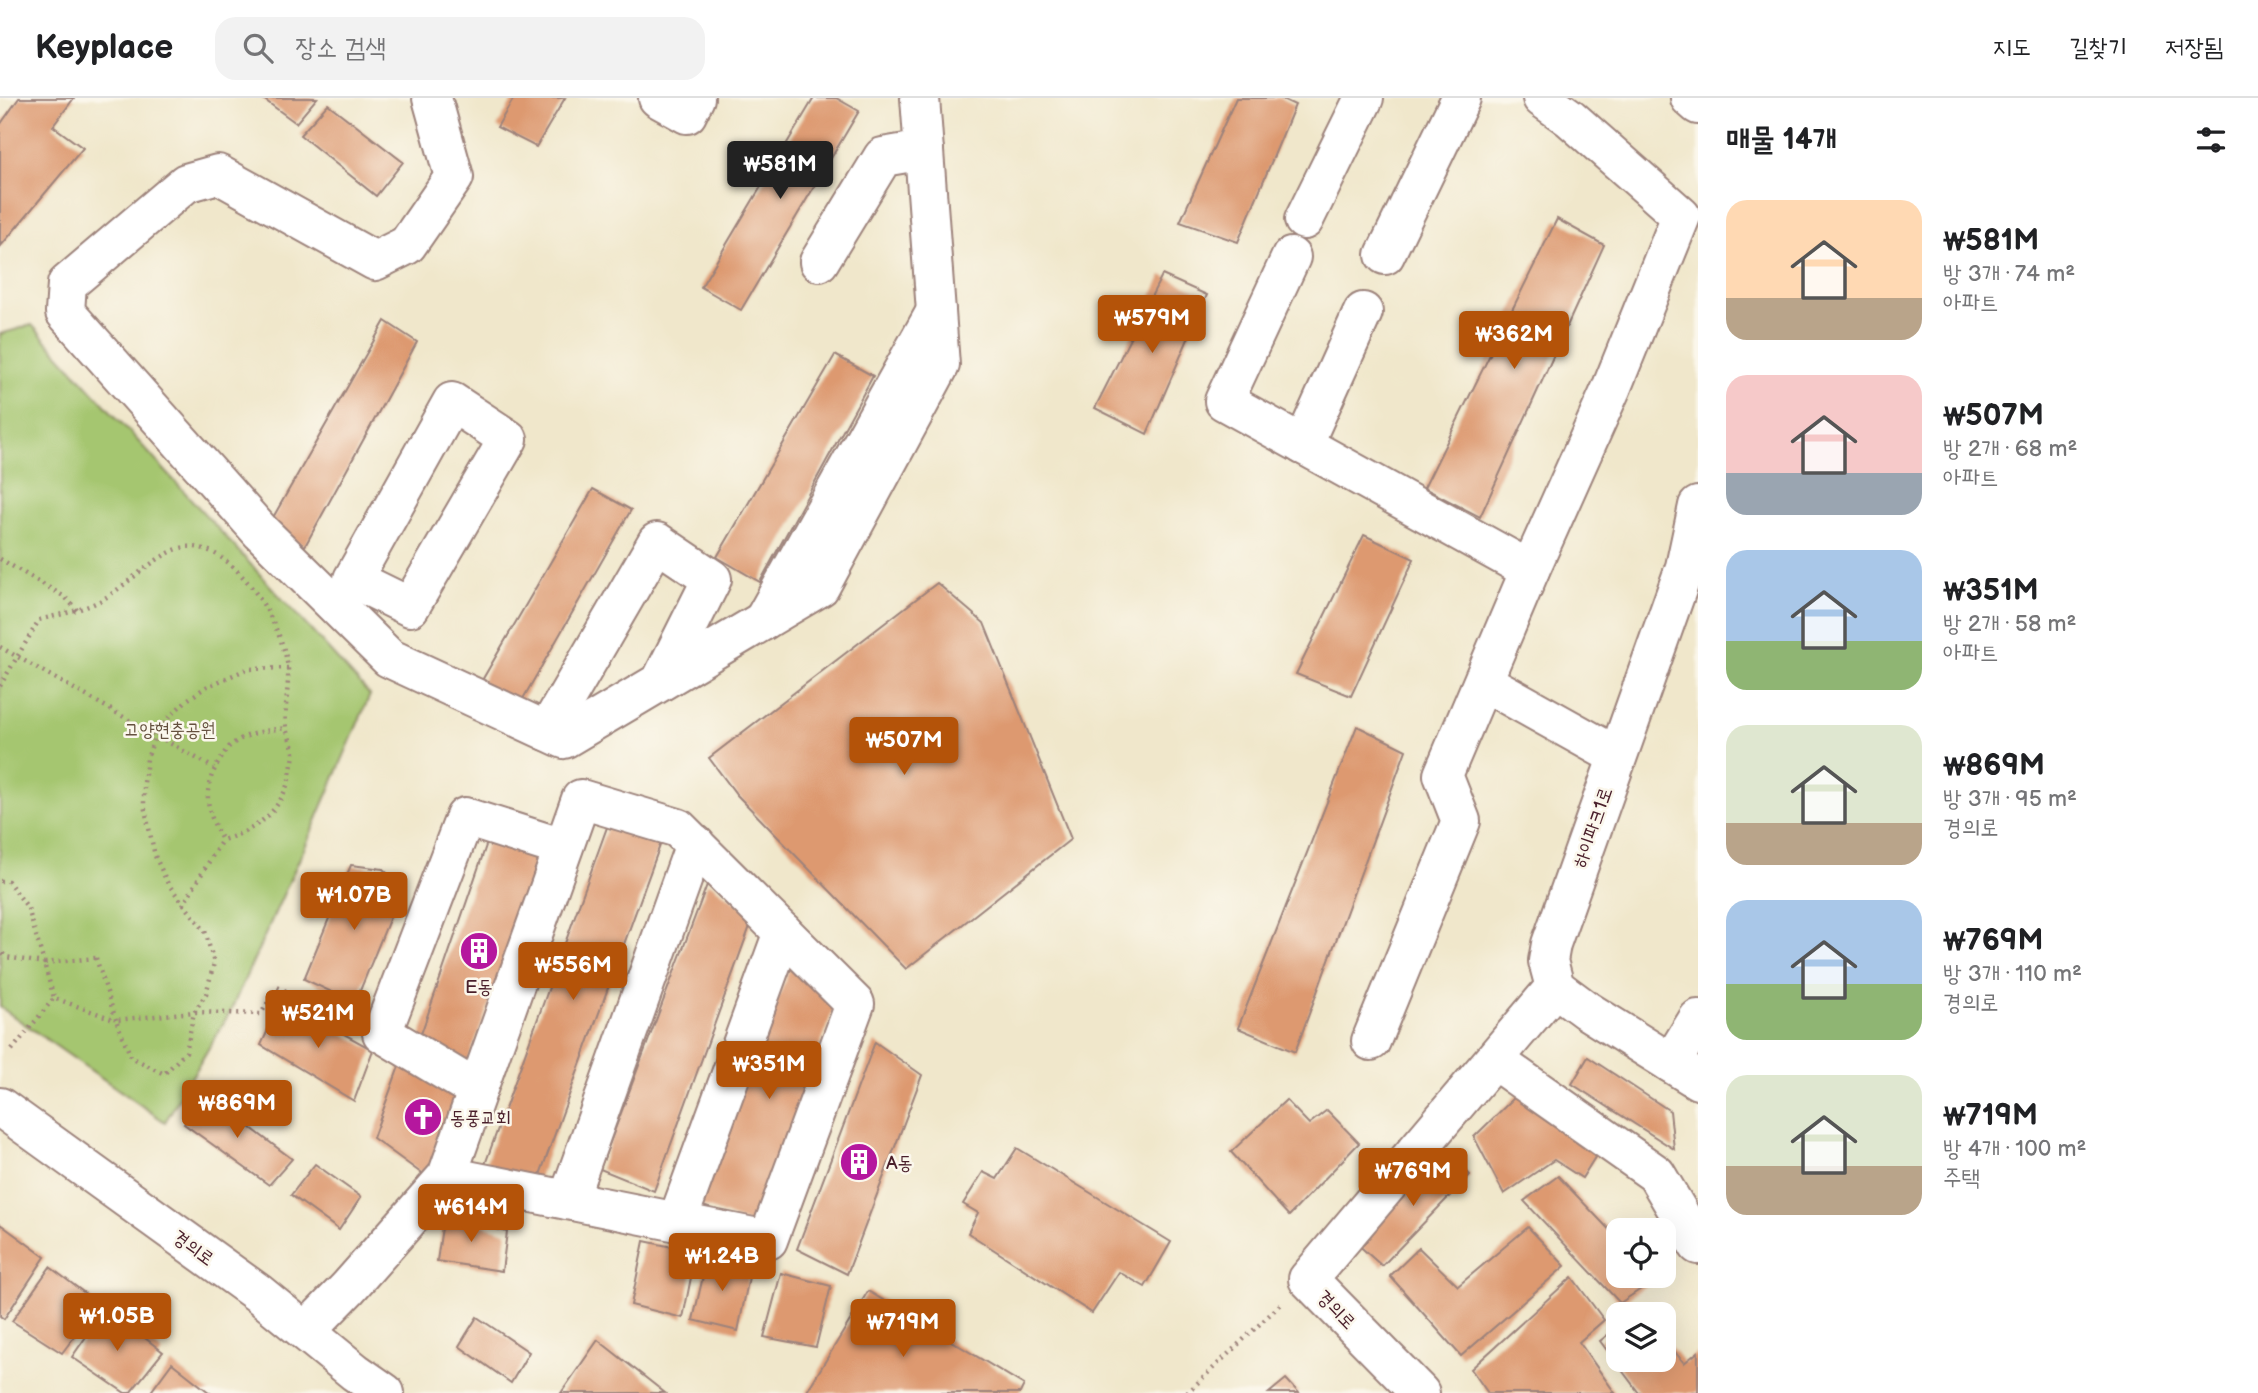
<!DOCTYPE html>
<html lang="ko">
<head>
<meta charset="utf-8">
<style>
  body { margin:0; font-family:"Balsamiq Sans","Poor Story",sans-serif; background:#f2f2f2; color:#202124; height:100vh; display:flex; flex-direction:column; font-size:26px; white-space:nowrap }
  * { box-sizing:border-box; margin:0 }
  p { font-size:23px; color:#757577 }
  .icon { flex:none; width:38px; height:38px; fill:none; stroke:currentColor; stroke-width:2; stroke-linecap:round; stroke-linejoin:round }
  .map { position:relative; flex:1; overflow:hidden }
  .drawer { display:flex; flex-direction:column; background:#fff; width:560px }
  .drawer>* { flex:none }
  .controls { position:absolute; left:1606px; top:1120px; display:grid; gap:14px }
  .controls a { display:grid; place-items:center; width:70px; height:70px; border-radius:14px; background:#fff; box-shadow:0 7px 28px #0002; font-size:35px }
  .price { position:absolute; translate:-50% -60px; padding:0 16px; border-radius:7px; background:#b45309; color:#fff; font-size:23px; line-height:46px; filter:drop-shadow(0 2px 4px #0008) }
  .price::after { content:''; position:absolute; left:50%; top:42px; width:21px; height:16px; margin-left:-10px; background:inherit; clip-path:polygon(0 0,100% 0,50% 100%) }
  .price.active { background:#222; color:#fff }
  ul { padding:0; list-style:none }
  li { display:flex; align-items:center; gap:21px; height:175px; padding:0 28px }
  li span { display:grid; place-items:center; flex:none; width:196px; height:140px; border-radius:21px; color:#555 }
  li>.icon { margin-inline-start:auto }
  span .icon { width:84px; height:84px; fill:#fffc; stroke-width:1 }
  li b { font-size:30px }
  h2 { display:flex; justify-content:space-between; align-items:center; height:84px; padding:0 28px; font-size:30px }
  header { display:flex; align-items:center; gap:42px; box-sizing:border-box; height:98px; padding:0 35px; background:#fff; border-bottom:2px solid #e0e0e0 }
  header strong { font-size:33px }
  nav { display:flex; gap:38px; margin-inline-start:auto; font-size:24px }
  .search { width:490px; height:63px; background:#f2f2f2; display:flex; align-items:center; gap:18px; box-sizing:border-box; padding:0 24px; border-radius:21px; color:#757577; font-size:26px }
  main { display:flex; flex:1; min-height:0 }
  .map>svg:first-child { display:block }
</style>
</head>
<body>
<header>
<strong>Keyplace</strong>
<div class="search"><svg class="icon" aria-label="search" viewBox="0 0 24 24"><circle cx="10" cy="10" r="6"/><path d="M15 15l6 6"/></svg>장소 검색</div>
<nav><a>지도</a><a>길찾기</a><a>저장됨</a></nav>
</header>
<main>
<div class="map">
<svg width="1698" height="1295" viewBox="0 0 1698 1295">
  <rect width="100%" height="100%" fill="#fbf7ec"/>
  <filter id="ink" filterUnits="userSpaceOnUse"><feTurbulence type="fractalNoise" baseFrequency=".0143" numOctaves="2"/><feDisplacementMap in="SourceGraphic" scale="14" xChannelSelector="R" yChannelSelector="G"/><feConvolveMatrix kernelMatrix="1 2 1 2 8 2 1 2 1" color-interpolation-filters="sRGB"/></filter>
  <filter id="wash" filterUnits="userSpaceOnUse"><feTurbulence type="fractalNoise" baseFrequency=".00686" numOctaves="4" result="noise"/><feDisplacementMap in="SourceGraphic" scale="28" xChannelSelector="R" yChannelSelector="G"/><feGaussianBlur stdDeviation="1.57" result="paint"/><feColorMatrix in="noise" values="0 0 0 0 0 0 0 0 0 0 0 0 0 0 0 0 0 1.4 0 .05"/><feComposite in="paint" operator="in"/></filter>
  <g filter="url(#wash)">
    <rect width="100%" height="100%" fill="#f0e7cb"/>
    <!-- green -->
    <path fill="#a5c66f" stroke="#78724d" stroke-width="2" d="M 32,227 L 370,597 L 308,742 L 230,914 L 165,1024 L 0,909 L 0,236 Z"/>
    <g id="blocks">
      <!-- building -->
      <g fill="#dd9970">
        <path d="M 19,0 L 74,0 L 53,28 L 83,50 L 0,149 L 0,27 Z"/>
        <path d="M 262,0 L 317,0 L 296,25 Z"/>
        <path d="M 514,0 L 565,0 L 536,49 L 497,29 Z"/>
        <path d="M 814,0 L 836,0 L 859,13 L 741,212 L 701,189 Z"/>
        <path d="M 1236,0 L 1280,0 L 1295,7 L 1238,144 L 1180,124 Z"/>
        <path d="M 328,6 L 403,64 L 376,98 L 300,37 Z"/>
        <path d="M 1557,121 L 1604,147 L 1480,419 L 1424,390 Z"/>
        <path d="M 1162,177 L 1207,197 L 1147,336 L 1095,310 Z"/>
        <path d="M 385,223 L 417,244 L 305,448 L 267,430 Z"/>
        <path d="M 835,257 L 873,278 L 760,484 L 717,459 Z"/>
        <path d="M 593,391 L 631,412 L 516,613 L 477,591 Z"/>
        <path d="M 1364,437 L 1414,461 L 1351,598 L 1296,576 Z"/>
        <path d="M 937,485 L 984,525 L 1071,741 L 906,871 L 737,697 L 709,660 Z"/>
        <path d="M 1357,628 L 1406,652 L 1295,954 L 1238,930 Z"/>
        <path d="M 610,721 L 663,739 L 537,1085 L 483,1072 Z"/>
        <path d="M 490,736 L 542,764 L 468,963 L 419,942 Z"/>
        <path d="M 351,767 L 383,771 L 402,790 L 355,905 L 304,881 Z"/>
        <path d="M 708,784 L 754,817 L 654,1093 L 600,1071 Z"/>
        <path d="M 791,867 L 837,900 L 757,1129 L 698,1106 Z"/>
        <path d="M 282,902 L 373,952 L 354,1003 L 261,947 Z"/>
        <path d="M 875,944 L 922,977 L 847,1176 L 797,1151 Z"/>
        <path d="M 1588,959 L 1670,1013 L 1674,1051 L 1572,986 Z"/>
        <path d="M 401,963 L 459,999 L 454,1044 L 425,1078 L 373,1040 Z"/>
        <path d="M 1519,995 L 1600,1051 L 1582,1080 L 1554,1062 L 1504,1096 L 1474,1039 Z"/>
        <path d="M 206,996 L 292,1061 L 269,1087 L 184,1026 Z"/>
        <path d="M 1286,1002 L 1309,1026 L 1327,1012 L 1359,1045 L 1289,1118 L 1231,1054 Z"/>
        <path d="M 1017,1050 L 1171,1144 L 1145,1189 L 1119,1174 L 1092,1215 L 968,1135 L 978,1115 L 963,1106 L 983,1074 L 997,1081 Z"/>
        <path d="M 1444,1052 L 1470,1077 L 1382,1168 L 1355,1144 Z"/>
        <path d="M 315,1066 L 361,1099 L 339,1132 L 291,1097 Z"/>
        <path d="M 1558,1078 L 1619,1142 L 1619,1178 L 1652,1178 L 1656,1181 L 1620,1205 L 1524,1103 Z"/>
        <path d="M 444,1116 L 507,1134 L 502,1173 L 437,1163 Z"/>
        <path d="M 0,1126 L 45,1159 L 4,1221 L 0,1218 Z"/>
        <path d="M 1528,1129 L 1565,1168 L 1461,1258 L 1390,1178 L 1419,1150 L 1458,1188 Z"/>
        <path d="M 644,1143 L 696,1154 L 683,1220 L 631,1207 Z"/>
        <path d="M 708,1157 L 751,1169 L 738,1233 L 693,1222 Z"/>
        <path d="M 50,1169 L 99,1206 L 62,1255 L 12,1223 Z"/>
        <path d="M 781,1175 L 831,1188 L 816,1249 L 764,1239 Z"/>
        <path d="M 1572,1179 L 1604,1222 L 1579,1244 L 1615,1295 L 1488,1295 L 1471,1271 Z"/>
        <path d="M 868,1193 L 1024,1287 L 1020,1295 L 806,1295 Z"/>
        <path d="M 106,1210 L 163,1254 L 130,1295 L 125,1295 L 72,1259 Z"/>
        <path d="M 477,1219 L 529,1254 L 511,1285 L 459,1248 Z"/>
        <path d="M 1619,1228 L 1619,1262 L 1664,1262 L 1664,1240 L 1684,1265 L 1698,1254 L 1698,1295 L 1639,1295 L 1600,1243 Z"/>
        <path d="M 598,1242 L 665,1295 L 561,1295 Z"/>
        <path d="M 172,1265 L 210,1295 L 150,1295 Z"/>
        <path d="M 1286,1281 L 1299,1295 L 1269,1295 Z"/>
      </g>
    </g>
  </g>
  <g filter="url(#ink)">
    <use href="#blocks" fill-opacity="0" stroke="#9d837b" stroke-width="2"/>
    <g fill="none" stroke-linecap="round" stroke-linejoin="round">
      <!-- minor casing -->
      <g stroke="#9d837b" stroke-width="42">
        <g id="minor">
          <path d="M 432,0 L 454,79 L 407,147 L 375,163 L 218,76 L 186,85 L 67,186 L 65,214 L 261,434 L 389,560 L 564,641 L 820,489 L 940,267 L 920,0"/>
          <path d="M 658,0 L 687,16 L 695,0"/>
          <path d="M 1690,0 L 1698,7"/>
          <path d="M 1304,122 L 1364,0"/>
          <path d="M 1385,157 L 1461,0"/>
          <path d="M 1291,159 L 1224,303 L 1530,472"/>
          <path d="M 819,164 L 883,59 L 924,52"/>
          <path d="M 452,304 L 508,341 L 410,509 L 353,481 Z"/>
          <path d="M 1303,347 L 1363,214"/>
          <path d="M 1698,408 L 1685,469 L 1551,846 L 1548,863 L 1555,889 L 1586,912 L 1698,982"/>
          <path d="M 763,523 L 936,213"/>
          <path d="M 1484,584 L 1617,658"/>
          <path d="M 547,633 L 657,444 L 712,481 L 661,583"/>
          <path d="M 1371,943 L 1461,723 L 1443,677 L 1530,472 L 1611,291 L 1681,118 L 1570,20 L 1542,0"/>
          <path d="M 1494,962 L 1656,1076 L 1698,1147"/>
          <path d="M 1671,965 L 1698,921"/>
          <path d="M 477,992 L 382,935 L 465,719 L 563,750"/>
          <path d="M 568,1102 L 695,746"/>
          <path d="M 677,1124 L 783,834"/>
          <path d="M 306,1233 L 348,1190 L 447,1078 L 768,1142 L 855,906 L 678,730 L 581,701 L 447,1078"/>
          <path d="M 1420,1295 L 1308,1181 L 1555,889"/>
        </g>
      </g>
      <!-- major casing -->
      <g stroke="#9d837b" stroke-width="42">
        <path id="major" d="M 0,1009 L 258,1195 L 355,1274 L 385,1295"/>
      </g>
      <!-- path -->
      <g stroke="#9d837b" stroke-width="4.5" stroke-dasharray="2 5" stroke-linecap="butt">
        <path d="M 0,461 L 65,499 L 77,512"/>
        <path d="M 0,549 L 214,670"/>
        <path d="M 288,570 L 247,571 L 206,589 L 187,602 L 170,618 L 155,638 L 147,661 L 144,685 L 144,707 L 155,758 L 168,786 L 205,833 L 214,865 L 206,896 L 194,914 L 186,954 L 164,976 L 131,959 L 116,922 L 194,914 L 261,916 L 277,889 L 349,921"/>
        <path d="M 0,588 L 39,522 C 61,516 85,512 105,500 C 127,487 161,452 186,449 C 235,444 284,529 288,571 C 289,590 284,611 286,630 C 288,638 293,647 294,655 C 294,660 292,666 291,671 C 285,710 259,732 222,742 C 206,713 201,689 221,661 C 223,657 226,651 230,648 C 245,635 268,632 286,630"/>
        <path d="M 0,783 L 8,783 L 28,810 L 44,865 L 6,859 L 0,853"/>
        <path d="M 183,807 L 222,742"/>
        <path d="M 96,860 L 116,922 L 54,900 L 44,865 Z"/>
        <path d="M 12,952 L 54,900"/>
        <path d="M 1187,1295 L 1283,1204"/>
      </g>
      <!-- minor -->
      <use href="#minor" stroke="#fff" stroke-width="38"/>
      <!-- major -->
      <use href="#major" stroke="#fff" stroke-width="38"/>
    </g>
  </g>
  <!-- icons -->
  <defs>
    <g id="building-disc" transform="scale(2.0125)"><circle r="9.5" fill="#b5179e" stroke="#fbf7ec"/><path d="M-4-6H4V6H1V3H-1V6H-4ZM-2.5-4.3h1.7v1.8h-1.7ZM.8-4.3h1.7v1.8H.8ZM-2.5-1h1.7V.8h-1.7ZM.8-1h1.7V.8H.8Z" fill="#fff"/></g>
    <g id="church-disc" transform="scale(2.0125)"><circle r="9.5" fill="#b5179e" stroke="#fbf7ec"/><path d="M-1.2-6h2.4v3.5h3.3v2.4h-3.3V6h-2.4V-.1h-3.3v-2.4h3.3Z" fill="#fff"/></g>
  </defs>
  <g fill-rule="evenodd">
    <use href="#building-disc" x="479" y="853"/>
    <use href="#church-disc" x="423" y="1019"/>
    <use href="#building-disc" x="859" y="1064"/>
  </g>
  <g text-anchor="middle" stroke-width="5" stroke-linejoin="round" paint-order="stroke">
    <!-- park labels -->
    <g font-size="19" fill="#65513f" stroke="#fbf7ec">
      <text x="170" y="638">고양현충공원</text>
    </g>
    <!-- street labels -->
    <g font-size="19" fill="#4a1f2b" stroke="#fbf7ec">
      <text transform="translate(1592 729) rotate(-71)" y="7">하이파크1로</text>
      <text transform="translate(194 1149) rotate(36)" y="7">경의로</text>
      <text transform="translate(1337 1211) rotate(46)" y="7">경의로</text>
    </g>
    <!-- poi labels -->
    <g font-size="19" fill="#4a1f2b" stroke="#fbf7ec" text-anchor="start">
      <text x="479" y="895" text-anchor="middle">E동</text>
      <text x="450" y="1026">동풍교회</text>
      <text x="886" y="1071">A동</text>
    </g>
  </g>
</svg>
<div class="controls">
<a><svg class="icon" aria-label="locate" viewBox="0 0 24 24"><circle cx="12" cy="12" r="6"/><path d="M12 2v4M12 18v4M2 12h4M18 12h4"/></svg></a>
<a><svg class="icon" aria-label="layers" viewBox="0 0 24 24"><path d="M12 4l9 5-9 5-9-5zM3 14l9 5 9-5"/></svg></a>
</div>
<b class="price active" style="left:780px;top:103px">₩581M</b>
<b class="price" style="left:1152px;top:257px">₩579M</b>
<b class="price" style="left:1514px;top:273px">₩362M</b>
<b class="price" style="left:904px;top:679px">₩507M</b>
<b class="price" style="left:354px;top:834px">₩1.07B</b>
<b class="price" style="left:573px;top:904px">₩556M</b>
<b class="price" style="left:318px;top:952px">₩521M</b>
<b class="price" style="left:769px;top:1003px">₩351M</b>
<b class="price" style="left:237px;top:1042px">₩869M</b>
<b class="price" style="left:1413px;top:1110px">₩769M</b>
<b class="price" style="left:471px;top:1146px">₩614M</b>
<b class="price" style="left:722px;top:1195px">₩1.24B</b>
<b class="price" style="left:117px;top:1255px">₩1.05B</b>
<b class="price" style="left:903px;top:1261px">₩719M</b>
</div>
<section class="drawer">
<h2>매물 14개<svg class="icon" aria-label="filters" viewBox="0 0 24 24"><path d="M4 7h16M4 17h16"/><circle cx="9" cy="7" r="2"/><circle cx="15" cy="17" r="2"/></svg></h2>
<ul>
<li><span style="background:linear-gradient(#ffd9b3 70%,#b9a48a 0)"><svg class="icon" aria-label="home" viewBox="0 0 24 24"><path d="M3 11l9-7 9 7M6 9v11h12V9"/></svg></span><div><b>₩581M</b><p>방 3개 · 74 m²</p><p>아파트</p></div></li>
<li><span style="background:linear-gradient(#f6c9c9 70%,#9aa5b1 0)"><svg class="icon" aria-label="home" viewBox="0 0 24 24"><path d="M3 11l9-7 9 7M6 9v11h12V9"/></svg></span><div><b>₩507M</b><p>방 2개 · 68 m²</p><p>아파트</p></div></li>
<li><span style="background:linear-gradient(#a9c7e8 65%,#8fb573 0)"><svg class="icon" aria-label="home" viewBox="0 0 24 24"><path d="M3 11l9-7 9 7M6 9v11h12V9"/></svg></span><div><b>₩351M</b><p>방 2개 · 58 m²</p><p>아파트</p></div></li>
<li><span style="background:linear-gradient(#dfe7d0 70%,#b9a48a 0)"><svg class="icon" aria-label="home" viewBox="0 0 24 24"><path d="M3 11l9-7 9 7M6 9v11h12V9"/></svg></span><div><b>₩869M</b><p>방 3개 · 95 m²</p><p>경의로</p></div></li>
<li><span style="background:linear-gradient(#a9c7e8 60%,#8fb573 0)"><svg class="icon" aria-label="home" viewBox="0 0 24 24"><path d="M3 11l9-7 9 7M6 9v11h12V9"/></svg></span><div><b>₩769M</b><p>방 3개 · 110 m²</p><p>경의로</p></div></li>
<li><span style="background:linear-gradient(#dfe7d0 65%,#b9a48a 0)"><svg class="icon" aria-label="home" viewBox="0 0 24 24"><path d="M3 11l9-7 9 7M6 9v11h12V9"/></svg></span><div><b>₩719M</b><p>방 4개 · 100 m²</p><p>주택</p></div></li>
</ul>
</section>
</main>
</body>
</html>
